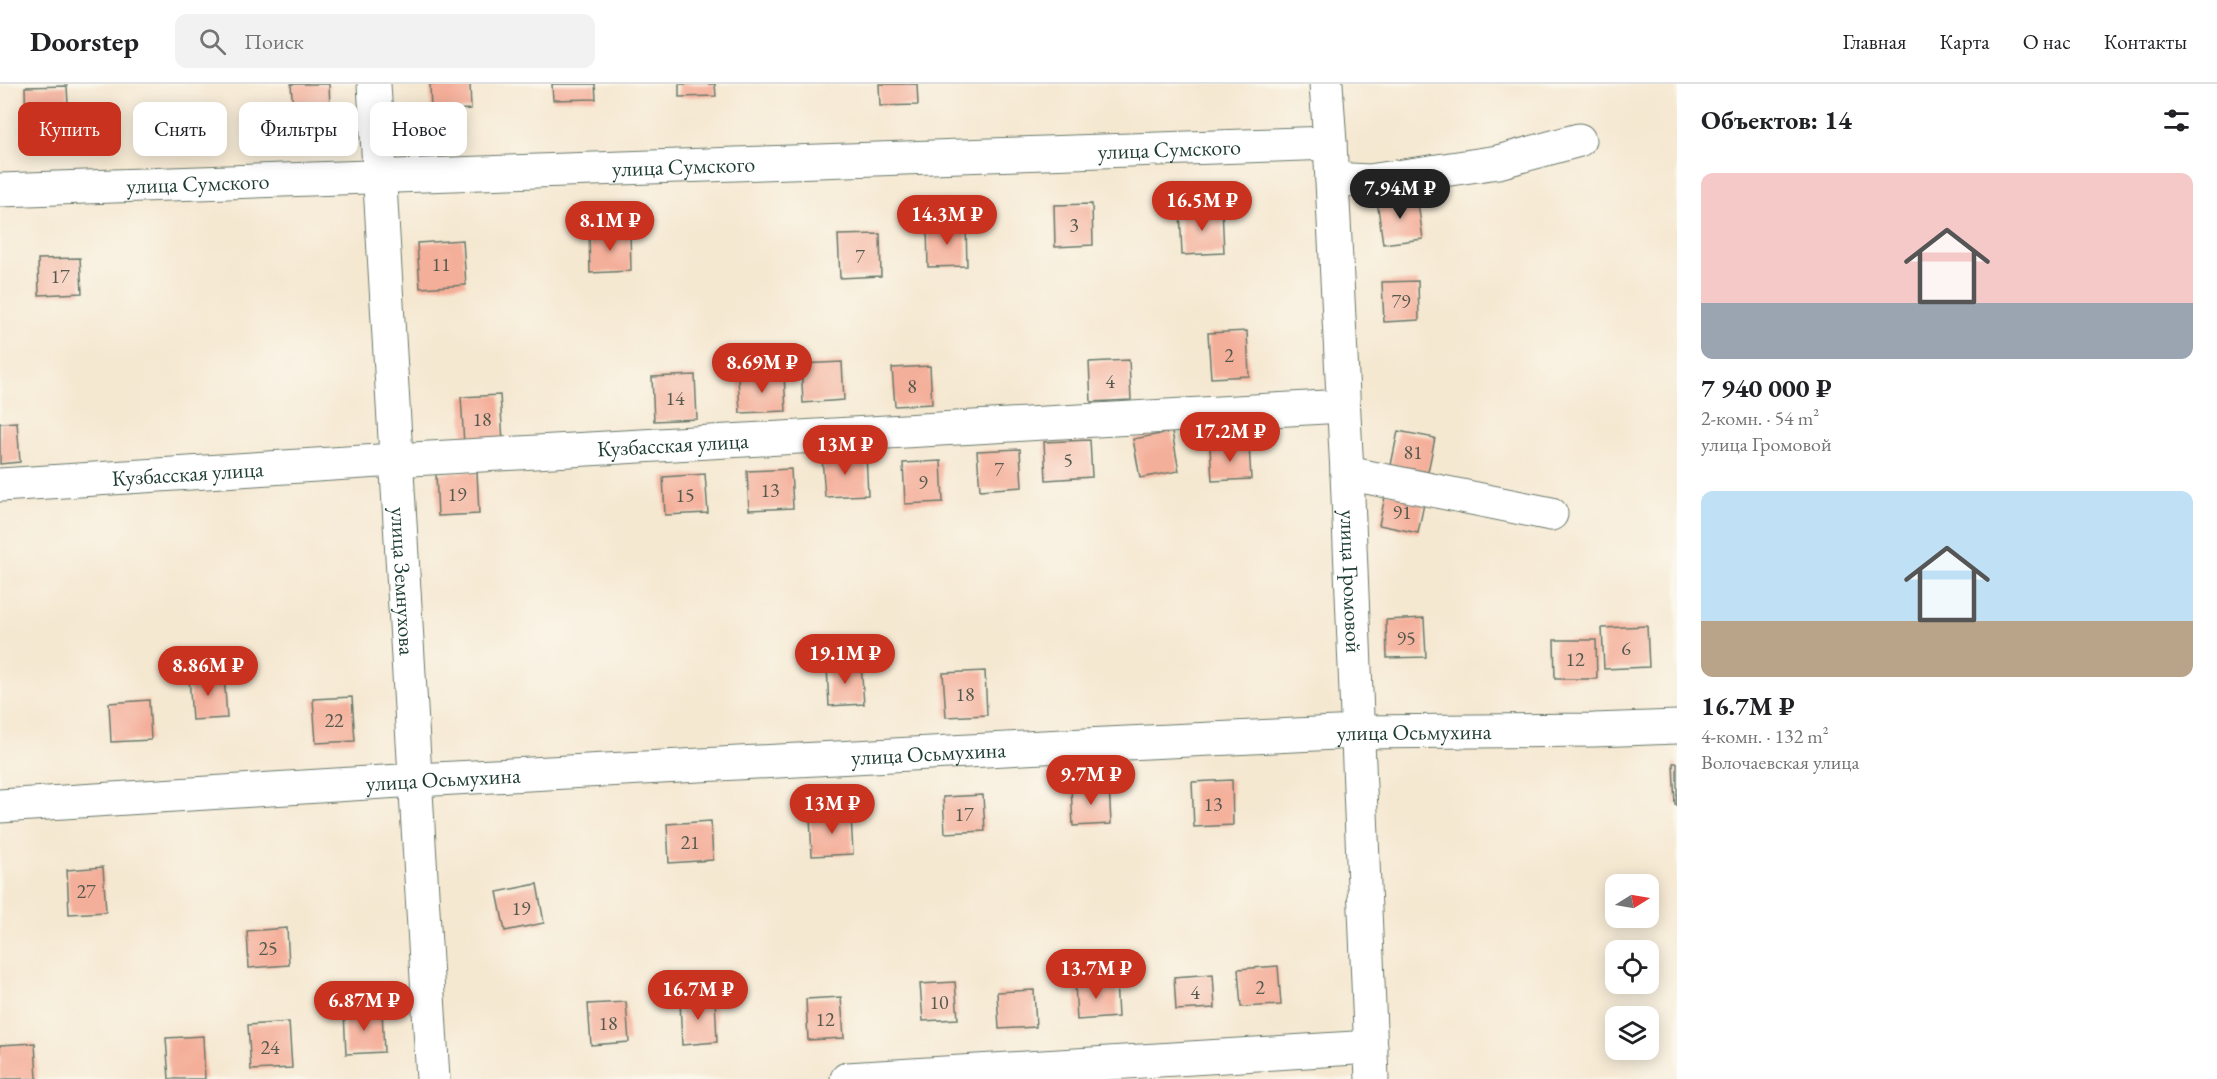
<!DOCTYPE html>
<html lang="ru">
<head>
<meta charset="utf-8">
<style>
  body { margin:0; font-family:"EB Garamond",serif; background:#f2f2f2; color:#202124; height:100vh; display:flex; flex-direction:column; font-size:22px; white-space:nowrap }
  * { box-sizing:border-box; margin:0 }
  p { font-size:20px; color:#757577 }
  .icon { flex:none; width:33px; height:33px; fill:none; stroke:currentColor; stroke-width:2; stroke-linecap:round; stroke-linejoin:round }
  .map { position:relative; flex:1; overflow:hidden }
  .details { display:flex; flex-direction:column; background:#fff; width:540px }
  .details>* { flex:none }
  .banner { position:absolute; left:18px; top:18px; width:570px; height:54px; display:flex; gap:12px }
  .needle { width:39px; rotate:79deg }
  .controls { position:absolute; left:1605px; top:790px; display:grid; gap:12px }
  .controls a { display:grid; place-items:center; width:54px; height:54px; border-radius:12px; background:#fff; box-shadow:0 3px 15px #0003; font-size:30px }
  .price { position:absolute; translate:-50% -51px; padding:0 14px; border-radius:21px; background:#c8321e; color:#fff; font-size:20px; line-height:39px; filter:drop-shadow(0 2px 3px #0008) }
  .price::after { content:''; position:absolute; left:50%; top:36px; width:18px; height:14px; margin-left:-9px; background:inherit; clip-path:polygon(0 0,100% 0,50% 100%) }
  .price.selected { background:#222; color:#fff }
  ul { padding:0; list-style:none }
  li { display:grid; align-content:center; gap:12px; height:318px; padding:0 24px }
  li span { display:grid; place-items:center; height:186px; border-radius:12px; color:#555 }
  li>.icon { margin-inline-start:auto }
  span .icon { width:108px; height:108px; fill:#fffc; stroke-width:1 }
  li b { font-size:26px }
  h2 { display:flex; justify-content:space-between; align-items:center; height:72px; padding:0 24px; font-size:26px }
  .tag { padding:0 21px; border-radius:12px; background:#fff; box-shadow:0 3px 15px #0003; font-size:21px; line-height:54px }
  .tag.selected { background:#c8321e; color:#fff }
  header { display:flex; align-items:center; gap:36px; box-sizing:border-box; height:84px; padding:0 30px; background:#fff; border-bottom:2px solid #e0e0e0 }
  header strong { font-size:28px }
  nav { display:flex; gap:33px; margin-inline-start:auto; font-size:21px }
  .search { width:420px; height:54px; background:#f2f2f2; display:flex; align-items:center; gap:15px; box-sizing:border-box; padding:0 21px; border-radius:12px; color:#757577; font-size:22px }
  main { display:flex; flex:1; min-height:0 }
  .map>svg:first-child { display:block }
</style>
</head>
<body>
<header>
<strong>Doorstep</strong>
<div class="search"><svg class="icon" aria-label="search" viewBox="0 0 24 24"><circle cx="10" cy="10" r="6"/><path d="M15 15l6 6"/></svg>Поиск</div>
<nav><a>Главная</a><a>Карта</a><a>О нас</a><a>Контакты</a></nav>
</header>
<main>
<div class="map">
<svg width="1677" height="995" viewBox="0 0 1677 995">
  <rect width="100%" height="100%" fill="#fbf7ec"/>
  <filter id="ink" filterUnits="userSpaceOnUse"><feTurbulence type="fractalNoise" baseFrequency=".0167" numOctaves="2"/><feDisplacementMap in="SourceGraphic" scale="12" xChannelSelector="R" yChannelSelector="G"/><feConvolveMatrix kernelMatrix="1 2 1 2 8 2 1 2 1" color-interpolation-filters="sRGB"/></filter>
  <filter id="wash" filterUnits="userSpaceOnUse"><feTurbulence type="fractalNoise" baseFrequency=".008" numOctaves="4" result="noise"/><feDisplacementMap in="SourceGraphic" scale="24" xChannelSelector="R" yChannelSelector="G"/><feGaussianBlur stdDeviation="1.35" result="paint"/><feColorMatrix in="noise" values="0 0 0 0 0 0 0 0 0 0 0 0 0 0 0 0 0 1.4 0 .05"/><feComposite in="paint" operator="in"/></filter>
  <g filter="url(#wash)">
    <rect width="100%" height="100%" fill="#f5e8d1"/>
    <g id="blocks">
      <!-- building -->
      <g fill="#f4af9a">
        <path d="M 291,0 L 329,0 L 330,24 L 293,26 Z"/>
        <path d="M 430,0 L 470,0 L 471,25 L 431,27 Z"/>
        <path d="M 552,0 L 595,0 L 596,15 L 553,16 Z"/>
        <path d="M 679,0 L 715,0 L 716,12 L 679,13 Z"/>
        <path d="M 879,0 L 917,0 L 918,21 L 880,22 Z"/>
        <path d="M 67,2 L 69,39 L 26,41 L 25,3 Z"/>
        <path d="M 1417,111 L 1423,155 L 1383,160 L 1377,116 Z"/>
        <path d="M 1092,120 L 1093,161 L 1055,163 L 1054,121 Z"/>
        <path d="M 1222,124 L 1224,169 L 1182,171 L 1180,126 Z"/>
        <path d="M 966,141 L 967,182 L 928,183 L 927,142 Z"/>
        <path d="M 630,147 L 631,187 L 590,189 L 589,149 Z"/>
        <path d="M 880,150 L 881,192 L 840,194 L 838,151 Z"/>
        <path d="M 463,156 L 466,201 L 420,204 L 417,159 Z"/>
        <path d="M 80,174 L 82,209 L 39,211 L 38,175 Z"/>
        <path d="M 1418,197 L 1419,236 L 1384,238 L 1382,198 Z"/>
        <path d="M 1247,247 L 1249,292 L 1211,294 L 1208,249 Z"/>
        <path d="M 1129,276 L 1131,316 L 1091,318 L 1089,278 Z"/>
        <path d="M 842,278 L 844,316 L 803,319 L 801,280 Z"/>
        <path d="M 930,282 L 932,320 L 895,322 L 892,284 Z"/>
        <path d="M 695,291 L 697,335 L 654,337 L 652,293 Z"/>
        <path d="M 784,291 L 786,327 L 740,329 L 738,293 Z"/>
        <path d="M 500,311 L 503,357 L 464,360 L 461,313 Z"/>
        <path d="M 17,338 L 20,378 L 0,380 L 0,339 Z"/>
        <path d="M 1398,347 L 1435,354 L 1428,388 L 1391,381 Z"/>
        <path d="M 1172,348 L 1179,387 L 1140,394 L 1133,355 Z"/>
        <path d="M 1090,356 L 1092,393 L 1046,396 L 1044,358 Z"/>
        <path d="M 1249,361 L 1251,395 L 1212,397 L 1210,363 Z"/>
        <path d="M 1020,365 L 1022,403 L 980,406 L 977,367 Z"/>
        <path d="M 866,371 L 868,411 L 825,413 L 822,373 Z"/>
        <path d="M 941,377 L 943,418 L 905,420 L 903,379 Z"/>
        <path d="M 791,385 L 793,424 L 749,426 L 747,387 Z"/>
        <path d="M 477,387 L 479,430 L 438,432 L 436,390 Z"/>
        <path d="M 705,390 L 708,429 L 665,431 L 663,393 Z"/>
        <path d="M 1386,408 L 1425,415 L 1418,449 L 1379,441 Z"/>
        <path d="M 1424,534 L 1426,573 L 1387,574 L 1386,536 Z"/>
        <path d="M 1647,542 L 1649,583 L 1604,585 L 1602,544 Z"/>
        <path d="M 1554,556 L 1596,556 L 1597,595 L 1555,595 Z"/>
        <path d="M 861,580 L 864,620 L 829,622 L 827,582 Z"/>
        <path d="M 985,587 L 987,631 L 946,633 L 943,589 Z"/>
        <path d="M 224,590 L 227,634 L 192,636 L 189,592 Z"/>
        <path d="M 352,613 L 355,657 L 316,659 L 313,615 Z"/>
        <path d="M 149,616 L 151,656 L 111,658 L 109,619 Z"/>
        <path d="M 1673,679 L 1677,679 L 1677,721 L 1675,721 Z"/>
        <path d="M 1232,696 L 1233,741 L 1194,743 L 1192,698 Z"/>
        <path d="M 1109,701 L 1111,740 L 1073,742 L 1071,703 Z"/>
        <path d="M 983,711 L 985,747 L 945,749 L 943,713 Z"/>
        <path d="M 851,731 L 853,770 L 812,772 L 810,733 Z"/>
        <path d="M 711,737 L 713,776 L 669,779 L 667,740 Z"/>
        <path d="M 103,783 L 106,828 L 69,830 L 67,786 Z"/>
        <path d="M 537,800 L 544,839 L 505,847 L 497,808 Z"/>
        <path d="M 287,844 L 289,881 L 249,884 L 247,847 Z"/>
        <path d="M 1278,882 L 1281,921 L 1241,923 L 1238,885 Z"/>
        <path d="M 1213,890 L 1215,924 L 1176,926 L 1174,893 Z"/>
        <path d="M 1116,896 L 1118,933 L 1077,936 L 1075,899 Z"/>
        <path d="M 955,898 L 958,935 L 923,937 L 920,900 Z"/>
        <path d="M 1034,906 L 1036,943 L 999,945 L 997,908 Z"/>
        <path d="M 841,913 L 844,954 L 808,956 L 806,915 Z"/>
        <path d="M 715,914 L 717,958 L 682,961 L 680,916 Z"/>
        <path d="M 626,918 L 629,958 L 591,961 L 588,920 Z"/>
        <path d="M 382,927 L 384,968 L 346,970 L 344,929 Z"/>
        <path d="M 289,938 L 292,984 L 251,986 L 248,941 Z"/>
        <path d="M 203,952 L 205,995 L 169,995 L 166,954 Z"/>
        <path d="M 35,959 L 37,995 L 0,995 L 0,961 Z"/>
      </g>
    </g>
  </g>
  <g filter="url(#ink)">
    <use href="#blocks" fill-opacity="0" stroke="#6a796b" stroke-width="1.5"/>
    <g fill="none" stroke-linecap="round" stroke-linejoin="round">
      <!-- minor casing -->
      <g stroke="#6a796b" stroke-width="35">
        <g id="minor">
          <path id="s1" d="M 374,0 L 433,995"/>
          <path id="s2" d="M 1326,0 L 1330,59 L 1347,389 L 1372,995"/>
          <path d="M 1332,95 L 1369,97 L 1498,78 L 1579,56"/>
          <path id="s3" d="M 0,106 L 1330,59"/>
          <path d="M 1347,389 L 1551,430"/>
          <path id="s4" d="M 0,401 L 395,376 L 1343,322"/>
          <path id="s5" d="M 0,722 L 416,696 L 1043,663 L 1357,648 L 1594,646 L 1677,643"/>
          <path d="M 847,995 L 1371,963"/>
        </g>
      </g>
      <!-- minor -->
      <use href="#minor" stroke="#fff" stroke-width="33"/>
    </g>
  </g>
  <g text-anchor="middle" stroke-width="6" stroke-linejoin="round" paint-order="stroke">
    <!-- number labels -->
    <g font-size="20" fill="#545a4e">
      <text x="1074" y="148">3</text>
      <text x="860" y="179">7</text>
      <text x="441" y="187">11</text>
      <text x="60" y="199">17</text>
      <text x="1401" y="224">79</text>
      <text x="1229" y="278">2</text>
      <text x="1110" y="304">4</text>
      <text x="912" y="309">8</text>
      <text x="675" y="321">14</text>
      <text x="482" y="342">18</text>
      <text x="1413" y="375">81</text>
      <text x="1068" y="383">5</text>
      <text x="999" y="392">7</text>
      <text x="923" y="405">9</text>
      <text x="770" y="413">13</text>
      <text x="457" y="417">19</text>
      <text x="685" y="418">15</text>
      <text x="1402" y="435">91</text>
      <text x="1406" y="561">95</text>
      <text x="1626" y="571">6</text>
      <text x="1575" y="582">12</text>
      <text x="965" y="617">18</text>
      <text x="334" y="643">22</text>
      <text x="1213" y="727">13</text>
      <text x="964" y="737">17</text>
      <text x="690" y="765">21</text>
      <text x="86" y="814">27</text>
      <text x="521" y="831">19</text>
      <text x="268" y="871">25</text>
      <text x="1260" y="910">2</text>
      <text x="1195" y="915">4</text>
      <text x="939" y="925">10</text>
      <text x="825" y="942">12</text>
      <text x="608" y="946">18</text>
      <text x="270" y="970">24</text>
    </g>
    <!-- street labels -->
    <g font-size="22" fill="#1f3d34" stroke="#fbf7ec">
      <text dy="8" stroke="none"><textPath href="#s3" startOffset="1170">улица Сумского</textPath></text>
      <text dy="8" stroke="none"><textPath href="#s3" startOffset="684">улица Сумского</textPath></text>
      <text dy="8" stroke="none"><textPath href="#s3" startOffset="198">улица Сумского</textPath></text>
      <text dy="8" stroke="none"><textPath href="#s4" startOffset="674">Кузбасская улица</textPath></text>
      <text dy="8" stroke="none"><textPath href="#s4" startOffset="188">Кузбасская улица</textPath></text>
      <text dy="8" stroke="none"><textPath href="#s2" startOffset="498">улица Громовой</textPath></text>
      <text dy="8" stroke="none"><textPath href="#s1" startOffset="498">улица Земнухова</textPath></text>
      <text dy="8" stroke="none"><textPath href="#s5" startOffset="1416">улица Осьмухина</textPath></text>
      <text dy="8" stroke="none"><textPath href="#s5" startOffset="930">улица Осьмухина</textPath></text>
      <text dy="8" stroke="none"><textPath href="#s5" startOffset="444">улица Осьмухина</textPath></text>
    </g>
  </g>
</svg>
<div class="controls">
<a><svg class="needle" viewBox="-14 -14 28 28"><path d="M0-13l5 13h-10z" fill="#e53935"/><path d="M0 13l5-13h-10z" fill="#757577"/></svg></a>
<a><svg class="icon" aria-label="locate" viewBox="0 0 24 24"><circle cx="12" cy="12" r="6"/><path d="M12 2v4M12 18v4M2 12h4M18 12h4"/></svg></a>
<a><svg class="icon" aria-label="layers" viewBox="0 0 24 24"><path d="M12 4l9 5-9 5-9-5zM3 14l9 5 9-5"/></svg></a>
</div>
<b class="price selected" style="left:1400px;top:136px">7.94M ₽</b>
<b class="price" style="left:1202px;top:148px">16.5M ₽</b>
<b class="price" style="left:947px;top:162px">14.3M ₽</b>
<b class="price" style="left:610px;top:168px">8.1M ₽</b>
<b class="price" style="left:762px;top:310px">8.69M ₽</b>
<b class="price" style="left:1230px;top:379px">17.2M ₽</b>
<b class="price" style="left:845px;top:392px">13M ₽</b>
<b class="price" style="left:845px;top:601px">19.1M ₽</b>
<b class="price" style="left:208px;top:613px">8.86M ₽</b>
<b class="price" style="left:1091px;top:722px">9.7M ₽</b>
<b class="price" style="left:832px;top:751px">13M ₽</b>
<b class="price" style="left:1096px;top:916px">13.7M ₽</b>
<b class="price" style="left:698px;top:937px">16.7M ₽</b>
<b class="price" style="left:364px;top:948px">6.87M ₽</b>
<div class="banner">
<a class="tag selected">Купить</a>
<a class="tag">Снять</a>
<a class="tag">Фильтры</a>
<a class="tag">Новое</a>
</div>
</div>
<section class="details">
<h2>Объектов: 14<svg class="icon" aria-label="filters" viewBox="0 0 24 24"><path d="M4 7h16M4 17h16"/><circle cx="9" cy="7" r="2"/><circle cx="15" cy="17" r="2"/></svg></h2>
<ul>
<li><span style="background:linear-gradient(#f6c9c9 70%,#9aa5b1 0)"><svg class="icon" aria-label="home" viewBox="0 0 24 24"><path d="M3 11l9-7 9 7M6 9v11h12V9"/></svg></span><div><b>7 940 000 ₽</b><p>2-комн. · 54 m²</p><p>улица Громовой</p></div></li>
<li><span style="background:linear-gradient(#bfe0f5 70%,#b9a48a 0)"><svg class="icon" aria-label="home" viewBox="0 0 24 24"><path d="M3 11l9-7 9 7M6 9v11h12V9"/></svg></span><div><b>16.7M ₽</b><p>4-комн. · 132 m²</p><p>Волочаевская улица</p></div></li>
</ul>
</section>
</main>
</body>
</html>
